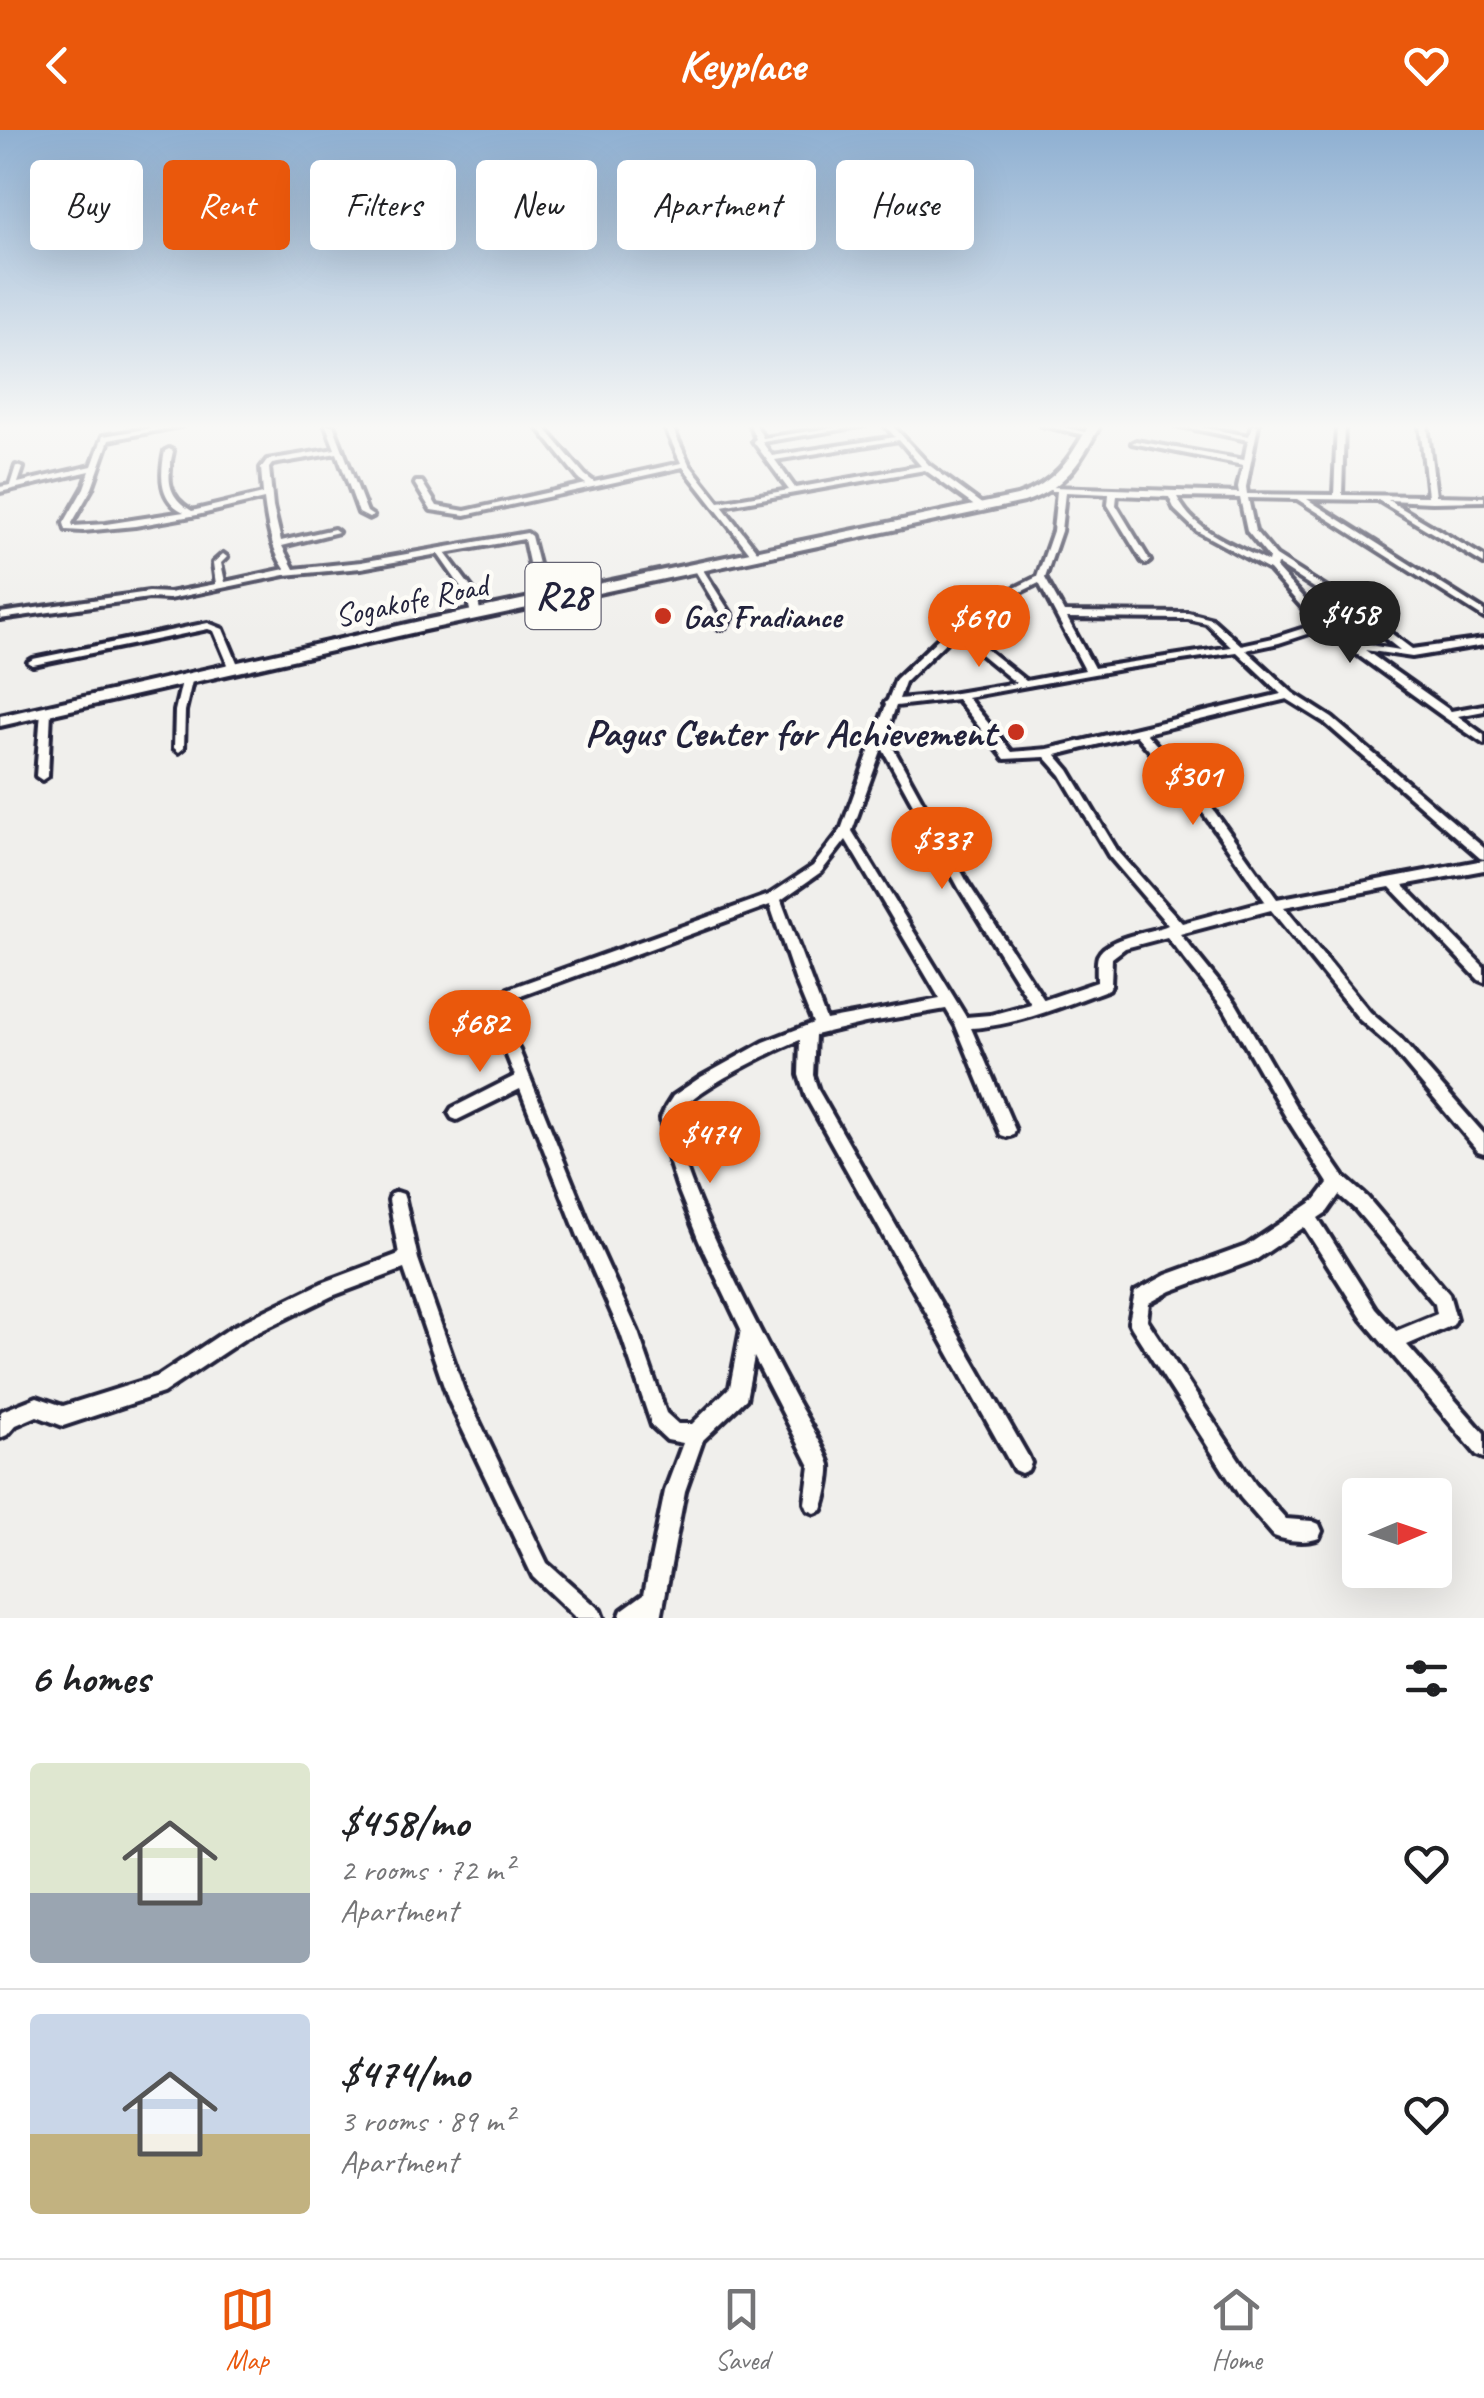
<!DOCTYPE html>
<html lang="en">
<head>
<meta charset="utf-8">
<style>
  body { margin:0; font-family:Caveat,sans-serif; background:#f2f2f2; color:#202124; height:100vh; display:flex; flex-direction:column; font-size:38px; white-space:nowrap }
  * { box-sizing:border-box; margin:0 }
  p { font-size:32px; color:#757577 }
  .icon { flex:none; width:55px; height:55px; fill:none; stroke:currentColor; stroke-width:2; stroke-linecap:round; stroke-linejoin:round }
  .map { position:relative; height:1488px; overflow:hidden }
  .details { display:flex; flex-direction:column; background:#fff; flex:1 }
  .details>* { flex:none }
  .banner { position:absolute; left:30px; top:30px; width:1425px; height:90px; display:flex; gap:20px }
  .needle { width:65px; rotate:88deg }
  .buttons { position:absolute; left:1342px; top:1348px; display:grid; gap:20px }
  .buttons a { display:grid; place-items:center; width:110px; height:110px; border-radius:10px; background:#fff; box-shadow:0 10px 40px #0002; font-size:50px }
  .price { position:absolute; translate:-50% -85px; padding:0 22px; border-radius:35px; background:#ea580c; color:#fff; font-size:32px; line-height:65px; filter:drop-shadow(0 2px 5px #0008) }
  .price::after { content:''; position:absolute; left:50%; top:60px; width:30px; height:22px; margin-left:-15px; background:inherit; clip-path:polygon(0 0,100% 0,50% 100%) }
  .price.current { background:#222; color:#fff }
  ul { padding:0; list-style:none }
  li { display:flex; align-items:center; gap:30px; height:250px; padding:0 30px }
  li+li { border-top:2px solid #e0e0e0 }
  li span { display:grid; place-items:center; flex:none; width:280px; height:200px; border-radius:10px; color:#555 }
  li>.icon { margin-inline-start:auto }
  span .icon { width:120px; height:120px; fill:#fffc; stroke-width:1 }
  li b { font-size:42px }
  h2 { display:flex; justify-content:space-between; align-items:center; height:120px; padding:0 30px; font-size:42px }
  .pill { padding:0 35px; border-radius:10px; background:#fff; box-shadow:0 10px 40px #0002; font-size:35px; line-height:90px }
  .pill.current { background:#ea580c; color:#fff }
  header { display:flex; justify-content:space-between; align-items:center; height:130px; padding:0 30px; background:#ea580c; color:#fff; font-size:45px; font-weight:600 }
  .tabs { display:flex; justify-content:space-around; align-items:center; height:140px; border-top:2px solid #e0e0e0; background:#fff; font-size:28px; color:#757577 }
  .tabs a { display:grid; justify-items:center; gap:5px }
  .tabs .current { color:#ea580c }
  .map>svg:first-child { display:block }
</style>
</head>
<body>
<header><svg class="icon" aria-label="back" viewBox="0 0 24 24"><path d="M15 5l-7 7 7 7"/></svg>Keyplace<svg class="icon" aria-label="heart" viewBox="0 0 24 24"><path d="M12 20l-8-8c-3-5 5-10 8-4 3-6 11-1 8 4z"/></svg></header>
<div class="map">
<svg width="1484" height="1488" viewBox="0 0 1484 1488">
  <rect width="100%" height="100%" fill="#f0efec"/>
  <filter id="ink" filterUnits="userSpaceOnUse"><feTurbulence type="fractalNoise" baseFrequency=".01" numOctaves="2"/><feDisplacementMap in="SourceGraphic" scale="20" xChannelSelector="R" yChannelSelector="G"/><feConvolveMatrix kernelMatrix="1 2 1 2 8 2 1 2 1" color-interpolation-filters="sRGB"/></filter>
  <g filter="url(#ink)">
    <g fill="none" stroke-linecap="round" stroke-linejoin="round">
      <!-- stream -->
      <path stroke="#737381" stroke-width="2.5" d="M 70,300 L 87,295"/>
      <!-- minor casing -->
      <g stroke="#22223b" stroke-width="8">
        <g id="minor">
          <path d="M 170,295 L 184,295 L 109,310 L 92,358 L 72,393 L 73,396 L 106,394 L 184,382 C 159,370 160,345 165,321 L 169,319 L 173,321 C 167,348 166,366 192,381 L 263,364 L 261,338 L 267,330 L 335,319 L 326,295 L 333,295 L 367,382 L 373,386 L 369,388 L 359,383 L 337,323 L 272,334 L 269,338 L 273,377 L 281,411 L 334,399 L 338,402 L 282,416 L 294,439 L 361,432 L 527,403 L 531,406 L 547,470 L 542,473 L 537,470 L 524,409 L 445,423 L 476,464 L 481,484 L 476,487 L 471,484 L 466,464 L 438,424 L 361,438 L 285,445 L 169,469 L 149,468 L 0,489 L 0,483 L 149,462 L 169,463 L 216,454 L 213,433 L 223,424 L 227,427 L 221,433 L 225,452 L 285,439 C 271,419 267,393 264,369 L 197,385 L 135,396 L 83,401 L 66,400 L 64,393 L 84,358 L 90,341 L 0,362 L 0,357 L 10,355 L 16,336 L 23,338 L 18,353 L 92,336 L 103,306 Z"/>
          <path d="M 536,295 L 542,295 L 585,345 L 594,352 L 681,333 L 664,295 L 671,295 L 689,334 L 719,372 L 789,360 L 753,311 L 756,309 L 750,295 L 756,295 L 763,308 L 851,295 L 866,295 L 762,312 L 772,326 L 895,307 L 885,295 L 892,295 L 929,335 L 987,378 L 980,380 L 925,340 L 722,376 L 761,426 L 757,429 L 754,428 L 683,337 L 465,385 L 431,380 L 415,354 L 416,352 L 422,352 L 437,376 L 465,381 L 586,354 L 579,349 ZM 899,310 L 921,336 L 795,358 L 775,330 Z"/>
          <path d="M 1042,295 L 1054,295 L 1093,304 L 1089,306 Z"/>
          <path d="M 1176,295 L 1189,295 L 1249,306 L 1252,295 L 1258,295 L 1246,357 L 1247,364 L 1334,365 L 1337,295 L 1344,295 L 1342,365 L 1428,366 L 1420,295 L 1427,295 L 1436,366 L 1484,367 L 1484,371 L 1432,372 L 1388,370 L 1484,427 L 1484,434 L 1378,370 L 1307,369 L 1484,481 L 1484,488 L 1297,369 L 1248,368 L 1255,401 L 1276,426 L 1359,479 L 1412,519 L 1484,509 L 1484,515 L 1412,527 L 1365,520 L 1451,581 L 1484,575 L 1484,581 L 1458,586 L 1484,605 L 1484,614 L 1444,587 L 1322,499 L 1279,513 L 1246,520 L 1293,563 L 1332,588 L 1484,718 L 1484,729 L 1480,728 L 1324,592 L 1287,569 L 1146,603 L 1209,674 L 1277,769 L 1484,730 L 1484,740 L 1403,755 L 1484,837 L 1484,852 L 1479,850 L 1390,757 L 1284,777 L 1370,882 L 1400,908 L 1484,1004 L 1484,1023 L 1478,1021 L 1390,916 L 1360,890 L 1271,780 L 1180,804 L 1235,872 L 1296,977 L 1344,1047 L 1367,1067 L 1449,1164 L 1456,1189 L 1453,1195 L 1407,1215 L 1484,1303 L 1484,1328 L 1477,1325 L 1363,1190 L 1304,1097 L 1257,1129 L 1171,1161 L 1149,1173 L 1147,1190 L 1255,1354 L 1286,1389 L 1312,1391 L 1319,1394 L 1322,1401 L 1319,1408 C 1307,1413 1286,1411 1274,1406 L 1241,1368 L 1132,1198 L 1129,1192 L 1135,1162 L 1166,1145 L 1246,1116 L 1315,1070 L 1328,1053 L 1286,987 L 1225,880 L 1167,807 L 1125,818 L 1112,828 L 1111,855 L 1109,859 C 1065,875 1019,895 971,898 L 1015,1000 L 1013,1005 L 1007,1007 L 1001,1005 L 956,896 L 946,879 L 865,893 L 815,905 L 813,945 L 818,960 L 1028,1326 L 1031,1333 L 1028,1340 L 1021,1343 L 1014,1340 L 806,967 L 799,945 L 800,910 C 777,919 684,964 677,986 C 665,1027 774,1228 798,1273 C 805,1286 828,1324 830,1335 C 831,1345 826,1371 822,1380 L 815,1383 L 808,1380 L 805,1373 L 810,1336 L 754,1227 L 746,1269 L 703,1310 L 685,1361 L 661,1488 L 619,1488 L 622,1480 L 644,1464 L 665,1361 L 683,1313 L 667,1310 L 652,1296 L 621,1204 L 578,1106 L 520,959 L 457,990 L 452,988 L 449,983 L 452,978 L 515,946 L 498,903 L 493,877 L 508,859 L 769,765 L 813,736 L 841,700 L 875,605 L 874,603 L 877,600 L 886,575 L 885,573 L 888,570 L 896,549 L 966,482 L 1037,447 L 1053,401 L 1057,361 L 1051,361 L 1051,357 L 1239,363 L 1238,357 L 1243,335 L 1132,313 L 1136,311 L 1244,330 L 1248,310 ZM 1065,362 L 1109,364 L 1108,375 L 1142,431 L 1146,434 L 1150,431 L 1116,375 L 1117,365 L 1169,367 L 1175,380 L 1197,401 L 1269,440 L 1317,494 L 1273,508 L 1241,515 L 1212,489 L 1188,483 L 1064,482 L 1045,448 L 1061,401 ZM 1177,367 L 1240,368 L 1247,401 L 1269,428 L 1268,432 C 1236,415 1194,403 1177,367 ZM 1277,434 L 1353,483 L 1400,520 L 1363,514 L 1359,516 L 1326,493 L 1276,438 ZM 1039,453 L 1085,540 L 1026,551 L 960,498 L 972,486 ZM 1067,488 L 1188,489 L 1206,493 L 1231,517 L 1094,538 ZM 955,503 L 1016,553 L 950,564 L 899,569 L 905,552 ZM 1237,522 L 1281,564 L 1048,619 L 1012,622 L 967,567 L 1127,538 ZM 957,569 L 1005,629 L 1045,627 L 1061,645 L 1109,726 L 1168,795 C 1151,803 1107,806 1098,826 C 1096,832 1097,845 1097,852 L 1044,870 L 967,752 L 886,605 L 896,576 ZM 1136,605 L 1201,680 L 1265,771 L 1182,793 L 1117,720 L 1069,640 L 1056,625 ZM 882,618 L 959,758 L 1031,874 L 990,885 L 966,887 L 852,701 ZM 846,710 L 940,869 L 826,890 L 781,770 L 821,742 ZM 770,775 L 795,849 L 813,893 L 764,912 L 701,947 L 673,966 L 666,977 L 661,988 L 664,1015 L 677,1056 L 699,1111 L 741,1199 L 730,1257 L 692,1294 L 678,1294 L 666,1283 L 638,1202 L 592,1101 L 512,903 L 507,879 L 518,867 ZM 1339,1065 L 1355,1079 L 1435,1174 L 1437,1184 L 1396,1201 L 1375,1178 L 1318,1088 L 1327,1082 Z"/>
          <path d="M 694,435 L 700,435 L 733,487 L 724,498 L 718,498 L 716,496 L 723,487 L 693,437 Z"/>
          <path d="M 208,493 L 223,499 L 239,537 L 238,539 L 230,539 L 214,501 L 208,499 L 33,535 L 28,532 L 33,529 Z"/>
          <path d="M 188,544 L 193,547 L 185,581 L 184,618 L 179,622 L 174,618 L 175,581 L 183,547 Z"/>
          <path d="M 46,578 L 51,581 L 48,646 L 42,650 L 36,646 L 41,581 Z"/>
          <path d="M 397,1062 L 403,1064 L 405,1070 L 418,1129 L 464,1260 L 547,1433 L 600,1480 L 603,1488 L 576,1488 L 533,1447 L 449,1271 L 404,1139 L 332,1166 L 244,1209 L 163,1263 L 63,1296 L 37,1286 L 16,1295 L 7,1305 L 0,1308 L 0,1284 L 2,1281 L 37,1267 L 63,1276 L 158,1246 L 232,1197 L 322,1153 L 399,1124 L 389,1070 L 391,1064 Z"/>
        </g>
      </g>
      <!-- primary casing -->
      <g stroke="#22223b" stroke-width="8">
        <path id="primary" d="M 1089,295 L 1100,295 C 1081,332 1065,358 1024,372 L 420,501 L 0,596 L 0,586 L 420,491 L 1017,366 C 1055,353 1070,329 1089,295 Z"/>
      </g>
      <!-- minor -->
      <use href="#minor" fill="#fdfcf7" fill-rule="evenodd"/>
      <!-- primary -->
      <use href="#primary" fill="#fdfcf7" fill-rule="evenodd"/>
    </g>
  </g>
  <!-- sky -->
  <linearGradient id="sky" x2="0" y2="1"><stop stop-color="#8fb0d2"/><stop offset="0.59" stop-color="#f8f8f6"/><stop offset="1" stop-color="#f8f8f6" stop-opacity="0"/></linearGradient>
  <rect width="1484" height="503" fill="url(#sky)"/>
  <!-- markers -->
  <g fill="#c8321e" stroke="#fdfcf7" stroke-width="4">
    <circle cx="663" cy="486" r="10"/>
    <circle cx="1016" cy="602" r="10"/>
  </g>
  <g text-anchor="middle" stroke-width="9" stroke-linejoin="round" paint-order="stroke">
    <!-- far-street labels -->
    <g font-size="32" fill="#22223b" stroke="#fdfcf7">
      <text transform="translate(411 470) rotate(-12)" y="11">Sogakofe Road</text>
    </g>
    <!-- far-poi labels -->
    <g font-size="32" font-weight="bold" fill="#22223b" stroke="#fdfcf7" text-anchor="start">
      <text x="683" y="497">Gas Fradiance</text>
    </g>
    <!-- shield labels -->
    <rect fill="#fdfcf7" stroke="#646373" stroke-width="2.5" x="525.5" y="433" width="75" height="66" rx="8"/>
    <g font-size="38" font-weight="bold" fill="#22223b">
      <text x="563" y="479">R28</text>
    </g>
    <!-- poi labels -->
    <g font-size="40" font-weight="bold" fill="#22223b" stroke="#fdfcf7" text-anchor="end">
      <text x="996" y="616">Pagus Center for Achievement</text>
    </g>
  </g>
</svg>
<div class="buttons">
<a><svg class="needle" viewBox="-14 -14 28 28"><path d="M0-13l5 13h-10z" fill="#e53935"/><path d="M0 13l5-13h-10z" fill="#757577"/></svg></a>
</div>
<b class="price current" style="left:1350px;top:536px">$458</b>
<b class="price" style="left:979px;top:540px">$690</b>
<b class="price" style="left:1193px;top:698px">$301</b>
<b class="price" style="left:942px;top:762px">$337</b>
<b class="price" style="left:480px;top:945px">$682</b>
<b class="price" style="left:710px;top:1056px">$474</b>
<div class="banner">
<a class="pill">Buy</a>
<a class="pill current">Rent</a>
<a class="pill">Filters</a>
<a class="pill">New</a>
<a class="pill">Apartment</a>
<a class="pill">House</a>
</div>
</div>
<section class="details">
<h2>6 homes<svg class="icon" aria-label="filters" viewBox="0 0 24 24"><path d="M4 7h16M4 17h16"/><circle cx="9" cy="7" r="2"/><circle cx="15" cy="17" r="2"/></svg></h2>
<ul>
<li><span style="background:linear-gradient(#dfe7d0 65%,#9aa5b1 0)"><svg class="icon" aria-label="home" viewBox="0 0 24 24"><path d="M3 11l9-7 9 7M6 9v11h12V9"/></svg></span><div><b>$458/mo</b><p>2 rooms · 72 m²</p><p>Apartment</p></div><svg class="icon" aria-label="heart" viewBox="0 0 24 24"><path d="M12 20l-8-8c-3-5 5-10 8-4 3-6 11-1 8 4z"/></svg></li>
<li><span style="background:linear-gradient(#c9d6e8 60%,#c2b280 0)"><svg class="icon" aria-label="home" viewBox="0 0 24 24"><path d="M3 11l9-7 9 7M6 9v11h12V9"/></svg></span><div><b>$474/mo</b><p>3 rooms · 89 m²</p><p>Apartment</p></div><svg class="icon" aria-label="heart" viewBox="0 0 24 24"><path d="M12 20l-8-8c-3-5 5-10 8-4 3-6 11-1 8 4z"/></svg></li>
</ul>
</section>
<nav class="tabs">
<a class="current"><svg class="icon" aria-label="map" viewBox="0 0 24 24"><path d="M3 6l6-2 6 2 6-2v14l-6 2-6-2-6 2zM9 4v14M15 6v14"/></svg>Map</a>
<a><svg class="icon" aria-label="saved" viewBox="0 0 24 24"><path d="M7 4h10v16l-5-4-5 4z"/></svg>Saved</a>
<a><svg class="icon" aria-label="home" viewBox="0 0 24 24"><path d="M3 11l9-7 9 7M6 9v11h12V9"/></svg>Home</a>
</nav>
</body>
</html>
